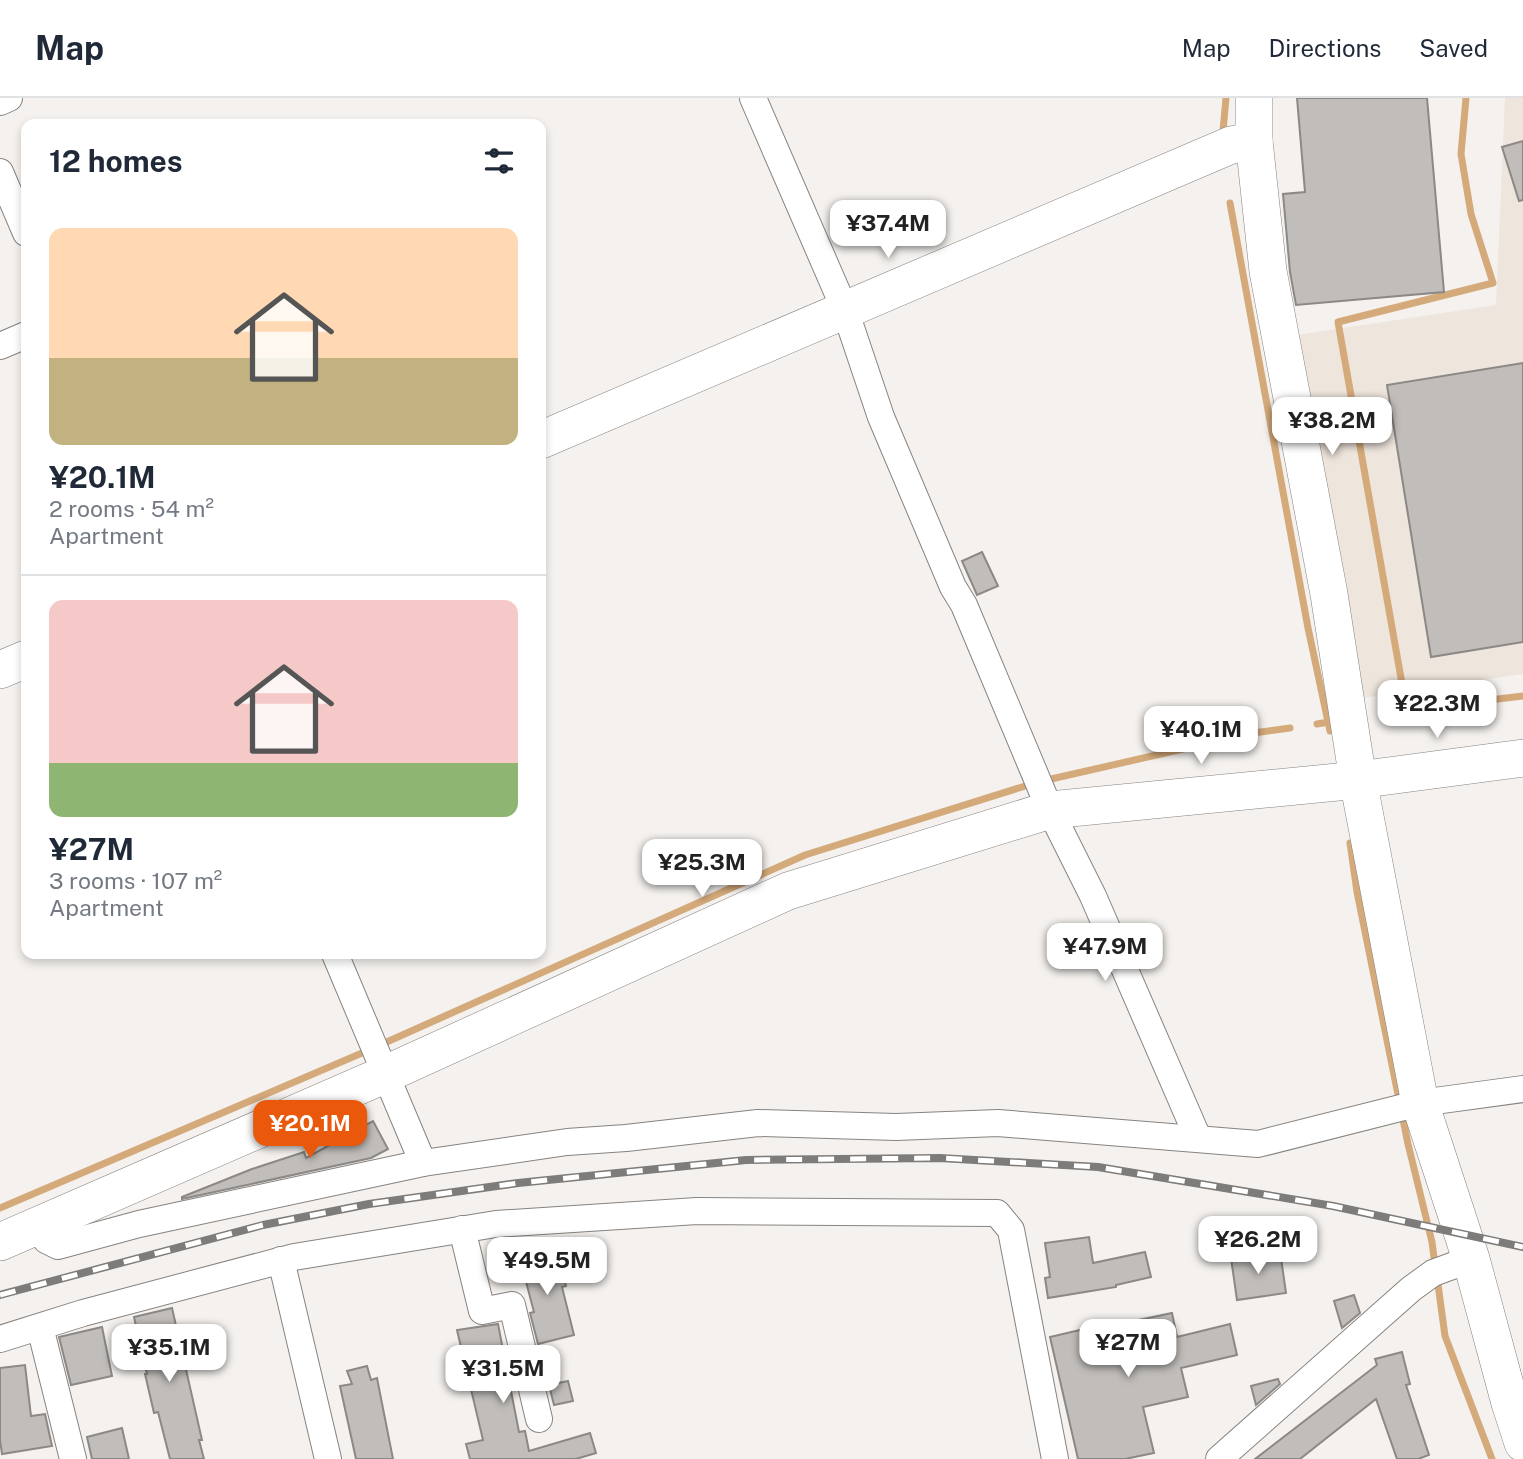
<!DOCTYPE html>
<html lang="en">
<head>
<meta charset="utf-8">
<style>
  body { margin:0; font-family:"Public Sans",sans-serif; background:#f6f6f7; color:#1f2937; height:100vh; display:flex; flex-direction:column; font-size:26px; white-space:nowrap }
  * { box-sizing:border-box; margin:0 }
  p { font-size:23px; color:#747a83 }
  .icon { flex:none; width:38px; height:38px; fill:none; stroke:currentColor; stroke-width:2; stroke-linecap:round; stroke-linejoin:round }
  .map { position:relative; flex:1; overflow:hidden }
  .side { position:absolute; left:21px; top:21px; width:525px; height:840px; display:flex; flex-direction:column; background:#fff; border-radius:14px; box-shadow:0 4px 10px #0003 }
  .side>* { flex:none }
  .price { position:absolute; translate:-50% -60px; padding:0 16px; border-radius:14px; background:#fff; color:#222; font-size:23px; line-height:46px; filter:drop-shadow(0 2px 4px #0008) }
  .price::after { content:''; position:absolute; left:50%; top:42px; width:21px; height:16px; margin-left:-10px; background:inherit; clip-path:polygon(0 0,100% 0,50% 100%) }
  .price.selected { background:#ea580c; color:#fff }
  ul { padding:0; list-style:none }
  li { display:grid; align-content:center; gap:14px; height:371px; padding:0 28px }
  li+li { border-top:2px solid #e0e1e3 }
  li span { display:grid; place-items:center; height:217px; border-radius:14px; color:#555 }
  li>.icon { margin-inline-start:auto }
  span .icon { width:126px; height:126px; fill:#fffc; stroke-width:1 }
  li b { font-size:30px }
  h2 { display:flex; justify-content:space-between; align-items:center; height:84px; padding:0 28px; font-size:30px }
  header { display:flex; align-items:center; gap:42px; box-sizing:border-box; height:98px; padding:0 35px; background:#fff; border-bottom:2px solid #e0e1e3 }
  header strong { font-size:33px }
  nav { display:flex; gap:38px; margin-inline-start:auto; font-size:24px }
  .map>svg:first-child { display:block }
</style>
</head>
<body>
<header>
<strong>Map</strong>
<nav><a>Map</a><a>Directions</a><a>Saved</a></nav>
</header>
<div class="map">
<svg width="1523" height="1361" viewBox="0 0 1523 1361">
  <rect width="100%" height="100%" fill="#f4f1ee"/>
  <!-- built -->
  <path fill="#eee5dc" d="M 1505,0 L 1523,0 L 1523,576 L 1363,600 L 1297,237 L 1496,207 Z"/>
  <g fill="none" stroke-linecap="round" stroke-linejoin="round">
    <!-- stream -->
    <g stroke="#d5aa7b" stroke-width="7">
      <path d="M 1223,33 L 1226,0"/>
      <path d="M 1230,105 L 1308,530 L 1330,633"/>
      <path d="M 1407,614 L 1338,224 L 1493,185 L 1471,116 L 1461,56 L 1466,0"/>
      <path d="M 1382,615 L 1523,598"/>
      <path d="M 1317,626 L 1329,624"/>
      <path d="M 1350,745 L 1357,794 L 1408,1046 L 1432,1144 L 1435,1167"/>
      <path d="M 380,947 L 805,757 L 1038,684 L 1253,635 L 1290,630"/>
      <path d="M 0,1110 L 369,952"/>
      <path d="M 1437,1179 L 1445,1238 L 1492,1361"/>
    </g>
  </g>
  <!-- building -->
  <g fill="#c0bdba" stroke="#8b8885" stroke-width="2">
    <path d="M 1297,0 L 1427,0 L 1444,194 L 1296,207 L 1290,174 L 1283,96 L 1305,94 Z"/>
    <path d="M 1523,43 L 1523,102 L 1519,103 L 1502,49 Z"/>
    <path d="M 1523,265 L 1523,544 L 1431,559 L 1387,287 Z"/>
    <path d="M 982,454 L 998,488 L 977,497 L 962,463 Z"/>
    <path d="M 373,1023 L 388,1051 L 371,1060 L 182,1101 L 182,1099 L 252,1071 L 304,1054 L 306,1060 Z"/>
    <path d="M 1089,1139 L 1093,1165 L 1145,1154 L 1151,1179 L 1116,1187 L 1116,1189 L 1048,1200 L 1045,1180 L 1050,1179 L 1045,1145 Z"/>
    <path d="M 558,1153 L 566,1188 L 562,1189 L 574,1237 L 538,1246 L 530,1215 L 534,1214 L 520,1161 Z"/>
    <path d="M 1280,1153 L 1286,1195 L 1237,1202 L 1231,1160 Z"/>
    <path d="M 1354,1197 L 1360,1215 L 1342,1230 L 1334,1203 Z"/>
    <path d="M 172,1210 L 202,1342 L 199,1342 L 204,1361 L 170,1361 L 158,1314 L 154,1315 L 145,1276 L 147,1276 L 134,1219 Z"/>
    <path d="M 1172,1215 L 1177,1239 L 1230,1226 L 1237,1257 L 1181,1270 L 1188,1299 L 1143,1309 L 1154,1355 L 1125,1361 L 1078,1361 L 1050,1239 L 1123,1222 L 1124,1225 Z"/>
    <path d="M 498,1226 L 519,1334 L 525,1333 L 529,1353 L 590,1335 L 596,1355 L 576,1361 L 470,1361 L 466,1346 L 483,1342 L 457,1232 Z"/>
    <path d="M 102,1229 L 112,1278 L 71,1287 L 59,1239 Z"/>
    <path d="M 1402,1254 L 1410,1286 L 1406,1287 L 1429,1357 L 1418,1361 L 1397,1361 L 1376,1301 L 1300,1361 L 1255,1361 L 1377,1267 L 1375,1261 Z"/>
    <path d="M 25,1267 L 31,1318 L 45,1316 L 52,1348 L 2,1356 L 0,1342 L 0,1270 Z"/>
    <path d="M 367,1268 L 371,1282 L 377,1280 L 393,1361 L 356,1361 L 340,1288 L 352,1286 L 347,1273 Z"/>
    <path d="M 1278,1281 L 1280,1286 L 1256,1307 L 1251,1288 Z"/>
    <path d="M 568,1283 L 573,1303 L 554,1307 L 549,1287 Z"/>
    <path d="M 122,1330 L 129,1361 L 92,1361 L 87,1339 Z"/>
  </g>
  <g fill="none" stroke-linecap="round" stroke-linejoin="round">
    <!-- street casing -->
    <g stroke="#868380" stroke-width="28">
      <g id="street">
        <path d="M 753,0 L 845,212 L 881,319 L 953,489 L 964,507 L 1050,712 L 1093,798 L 1198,1040"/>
        <path d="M 0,4 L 9,0"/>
        <path d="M 0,74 L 26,135"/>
        <path d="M 0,248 L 26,237"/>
        <path d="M 335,856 L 423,1065"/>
        <path d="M 37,1128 L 46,1142 L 58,1148 L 139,1126 L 423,1065 L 567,1044 L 626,1040 L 758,1025 L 896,1029 L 998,1025 L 1258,1046 L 1420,1005 L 1523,991"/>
        <path d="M 462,1131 L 482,1213 L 512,1207 L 539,1321"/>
        <path d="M 281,1162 L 328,1361"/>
        <path d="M 40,1229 L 73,1361"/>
        <path d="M 0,1241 L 83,1215 L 294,1159 L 496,1126 L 697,1113 L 997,1115 L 1011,1132 L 1055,1361"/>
        <path d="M 1219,1361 L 1411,1191 L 1433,1175 L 1471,1161"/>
      </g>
    </g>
    <!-- secondary casing -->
    <g stroke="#868380" stroke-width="38">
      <g id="secondary">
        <path d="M 1254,0 L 1254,43 L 1268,173 L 1329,496 L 1358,682 L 1420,1005 L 1471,1161 L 1510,1305 L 1523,1345"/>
        <path d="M 541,342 L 1231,47 L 1254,43"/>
        <path d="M 0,572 L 26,561"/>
        <path d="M 0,1144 L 386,976 L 788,793 L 1050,712 L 1358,682 L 1523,660"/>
      </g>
    </g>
    <!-- street -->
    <use href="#street" stroke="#fff" stroke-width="26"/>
    <!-- secondary -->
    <use href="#secondary" stroke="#fff" stroke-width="37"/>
    <!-- rail casing -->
    <g stroke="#7e7c7a" stroke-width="8">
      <path id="rail" d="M 0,1197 L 263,1127 L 369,1106 L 518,1085 L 746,1062 L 940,1060 L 1098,1069 L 1333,1108 L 1523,1149"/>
    </g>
    <!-- rail -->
    <use href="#rail" stroke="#fff" stroke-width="5" stroke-dasharray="16" stroke-linecap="butt"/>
  </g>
</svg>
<b class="price" style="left:888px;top:162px">¥37.4M</b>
<b class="price" style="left:1332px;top:359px">¥38.2M</b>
<b class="price" style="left:1437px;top:642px">¥22.3M</b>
<b class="price" style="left:1201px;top:668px">¥40.1M</b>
<b class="price" style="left:702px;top:801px">¥25.3M</b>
<b class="price" style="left:1105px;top:885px">¥47.9M</b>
<b class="price selected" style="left:310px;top:1062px">¥20.1M</b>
<b class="price" style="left:1258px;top:1178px">¥26.2M</b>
<b class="price" style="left:547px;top:1199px">¥49.5M</b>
<b class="price" style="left:1128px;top:1281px">¥27M</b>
<b class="price" style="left:169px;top:1286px">¥35.1M</b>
<b class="price" style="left:503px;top:1307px">¥31.5M</b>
<section class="side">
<h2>12 homes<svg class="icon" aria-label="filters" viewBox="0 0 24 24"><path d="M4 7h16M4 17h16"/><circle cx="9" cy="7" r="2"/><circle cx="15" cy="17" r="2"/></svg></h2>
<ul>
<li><span style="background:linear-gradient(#ffd9b3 60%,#c2b280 0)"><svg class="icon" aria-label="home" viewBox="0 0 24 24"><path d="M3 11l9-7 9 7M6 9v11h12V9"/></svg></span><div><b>¥20.1M</b><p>2 rooms · 54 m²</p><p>Apartment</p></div></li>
<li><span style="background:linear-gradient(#f6c9c9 75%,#8fb573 0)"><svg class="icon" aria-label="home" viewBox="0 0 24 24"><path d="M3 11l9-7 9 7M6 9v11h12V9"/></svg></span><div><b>¥27M</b><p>3 rooms · 107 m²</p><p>Apartment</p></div></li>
</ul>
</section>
</div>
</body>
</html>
